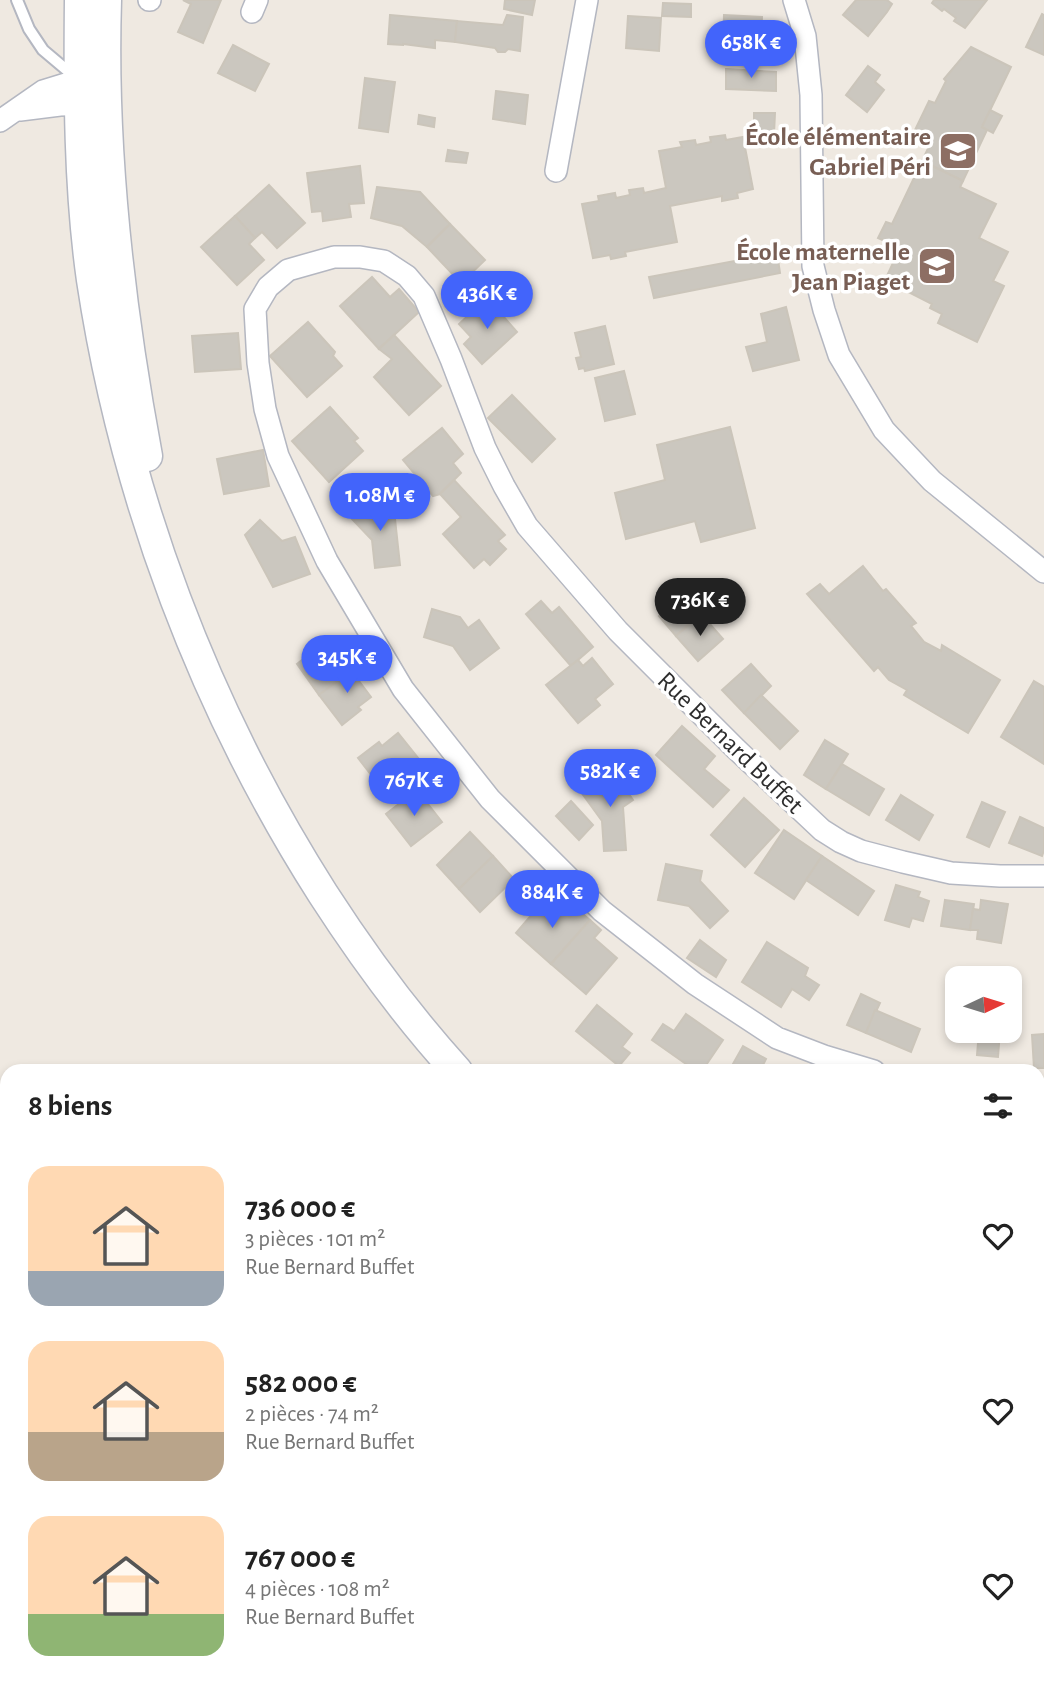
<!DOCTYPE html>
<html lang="fr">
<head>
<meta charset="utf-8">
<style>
  body { margin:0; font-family:"Alegreya Sans",sans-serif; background:#f2f2f2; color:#222; height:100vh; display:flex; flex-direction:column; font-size:26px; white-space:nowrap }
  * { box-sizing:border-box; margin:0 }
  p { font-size:23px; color:#767676 }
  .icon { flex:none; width:38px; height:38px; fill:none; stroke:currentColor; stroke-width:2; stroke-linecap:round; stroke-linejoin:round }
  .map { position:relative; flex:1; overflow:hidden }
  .details { position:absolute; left:0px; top:1064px; width:1045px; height:623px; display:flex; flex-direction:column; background:#fff; border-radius:21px 21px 0 0; box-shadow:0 4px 10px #0003 }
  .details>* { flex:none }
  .needle { width:46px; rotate:86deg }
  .buttons { position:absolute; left:945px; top:966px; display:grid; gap:14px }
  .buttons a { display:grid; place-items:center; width:77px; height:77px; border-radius:14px; background:#fff; box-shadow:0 4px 10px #0003; font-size:35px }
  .price { position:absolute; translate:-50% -60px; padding:0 16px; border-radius:24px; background:#4264fb; color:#fff; font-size:23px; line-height:46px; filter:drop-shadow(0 2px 4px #0008) }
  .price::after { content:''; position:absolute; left:50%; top:42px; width:21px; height:16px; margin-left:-10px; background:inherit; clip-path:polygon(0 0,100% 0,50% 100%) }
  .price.on { background:#222; color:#fff }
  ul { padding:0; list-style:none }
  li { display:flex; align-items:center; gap:21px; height:175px; padding:0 28px }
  li span { display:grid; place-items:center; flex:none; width:196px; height:140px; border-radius:21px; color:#555 }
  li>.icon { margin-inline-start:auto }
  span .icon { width:84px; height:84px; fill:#fffc; stroke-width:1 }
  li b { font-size:30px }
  h2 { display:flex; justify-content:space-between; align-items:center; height:84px; padding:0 28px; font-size:30px }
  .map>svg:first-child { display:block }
</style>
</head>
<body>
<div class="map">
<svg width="1044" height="1687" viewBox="0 0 1044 1687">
  <rect width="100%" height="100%" fill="#efe9e1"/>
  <!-- pitch -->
  <g fill="#c9ec9a">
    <path d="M 7,1385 L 7,1565 L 0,1549 L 0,1386 Z"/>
    <path d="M 1038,1546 L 1044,1555 L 1044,1663 L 1039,1687 L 63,1687 L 59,1680 L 1038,1680 Z"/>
  </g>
  <!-- building -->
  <g fill="#cbc7bf" stroke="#cbc5ba" stroke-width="2">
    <path d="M 183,0 L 221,0 L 203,43 L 178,32 L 191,4 Z"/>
    <path d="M 505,0 L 535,0 L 532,15 L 504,9 Z"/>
    <path d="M 856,0 L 887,0 L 892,4 L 887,12 L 868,36 L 843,15 Z"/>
    <path d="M 934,0 L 987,0 L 965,28 L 954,21 L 956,18 L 944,9 L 942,11 L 932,3 Z"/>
    <path d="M 663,3 L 691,4 L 691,17 L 662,16 Z"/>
    <path d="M 1042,14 L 1044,15 L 1044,55 L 1026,47 Z"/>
    <path d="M 390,15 L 457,21 L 455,42 L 435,40 L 435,48 L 403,44 L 403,45 L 388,44 Z"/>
    <path d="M 507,15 L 523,17 L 520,51 L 508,49 L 505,52 L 498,52 L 495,48 L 455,42 L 457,21 L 503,25 Z"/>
    <path d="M 724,15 L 762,17 L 760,59 L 723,58 Z"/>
    <path d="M 628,16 L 661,18 L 659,51 L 626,48 Z"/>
    <path d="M 233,45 L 269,64 L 255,91 L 218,73 Z"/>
    <path d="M 971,47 L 1011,67 L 982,127 L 987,130 L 963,181 L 922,161 L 933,138 L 915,130 L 929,101 L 935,103 L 946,81 L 944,79 Z"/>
    <path d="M 868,66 L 880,75 L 875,82 L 884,90 L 867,112 L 846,95 Z"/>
    <path d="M 726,69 L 776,72 L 776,91 L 726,89 Z"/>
    <path d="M 365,78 L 395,82 L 388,132 L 359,128 Z"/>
    <path d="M 496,91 L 528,95 L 525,124 L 493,119 Z"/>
    <path d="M 990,110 L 1002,116 L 993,133 L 982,127 Z"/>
    <path d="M 754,113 L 775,113 L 774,134 L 754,133 Z"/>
    <path d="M 419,115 L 435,118 L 434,127 L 418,124 Z"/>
    <path d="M 725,135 L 726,140 L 743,137 L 753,189 L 737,193 L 738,198 L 722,201 L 722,196 L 670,206 L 677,242 L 625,252 L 626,256 L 611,259 L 610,255 L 593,258 L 582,204 L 599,201 L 598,196 L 615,193 L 616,198 L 630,195 L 629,190 L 643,188 L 644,193 L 666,188 L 659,151 L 682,147 L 680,142 L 695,140 L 696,145 L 711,142 L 710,137 Z"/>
    <path d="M 448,150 L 468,153 L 466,163 L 446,161 Z"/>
    <path d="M 922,161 L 963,181 L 960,187 L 996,204 L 979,238 L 1008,252 L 993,281 L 1004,286 L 977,342 L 938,323 L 942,314 L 930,308 L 932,304 L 885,280 L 900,248 L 878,238 L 886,222 L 892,224 Z"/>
    <path d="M 360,166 L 364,203 L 349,204 L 351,217 L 323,221 L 322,211 L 312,212 L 307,173 Z"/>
    <path d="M 269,185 L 305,223 L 277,248 L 262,232 L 255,238 L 235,216 Z"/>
    <path d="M 377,187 L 420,192 L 450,224 L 427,247 L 402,226 L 371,218 Z"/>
    <path d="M 235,216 L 255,238 L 249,244 L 264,260 L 237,285 L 201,247 Z"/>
    <path d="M 450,224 L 485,260 L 461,283 L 427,247 Z"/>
    <path d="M 777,253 L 780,273 L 654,298 L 649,277 Z"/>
    <path d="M 372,277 L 390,297 L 399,289 L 419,312 L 379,349 L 340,306 Z"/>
    <path d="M 487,298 L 517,332 L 482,364 L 464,344 L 471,337 L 459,324 Z"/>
    <path d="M 786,307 L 799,360 L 753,371 L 746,347 L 767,342 L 761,314 Z"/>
    <path d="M 308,322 L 335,352 L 333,356 L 342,366 L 307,397 L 270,356 Z"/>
    <path d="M 605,326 L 614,364 L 585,371 L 584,368 L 579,369 L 576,358 L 581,357 L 575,333 Z"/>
    <path d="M 238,333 L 241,369 L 195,372 L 192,336 Z"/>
    <path d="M 394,335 L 441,386 L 409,415 L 374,377 L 392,359 L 379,349 Z"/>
    <path d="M 624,371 L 635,414 L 605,421 L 595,378 Z"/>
    <path d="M 512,395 L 555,439 L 532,462 L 488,418 Z"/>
    <path d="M 330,407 L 358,438 L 354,441 L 363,451 L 329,482 L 292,441 Z"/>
    <path d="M 730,427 L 755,528 L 701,542 L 695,521 L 626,539 L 615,493 L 665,480 L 657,445 Z"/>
    <path d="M 442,428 L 463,454 L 453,463 L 461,473 L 440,494 L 433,496 L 403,460 Z"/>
    <path d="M 263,450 L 269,486 L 224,494 L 217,459 Z"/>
    <path d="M 454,480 L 505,535 L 498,541 L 506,549 L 490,565 L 484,559 L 474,568 L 443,534 L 461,517 L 440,494 Z"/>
    <path d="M 374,497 L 395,519 L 400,565 L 375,568 L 372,540 L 352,519 Z"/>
    <path d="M 260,520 L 282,541 L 295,537 L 310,574 L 273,587 L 245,535 Z"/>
    <path d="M 863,566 L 883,591 L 886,589 L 916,623 L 911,626 L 924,642 L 941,651 L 942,645 L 1000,680 L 968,733 L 904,695 L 907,690 L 889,680 L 878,667 L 874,671 L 807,594 L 820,584 L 829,594 Z"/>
    <path d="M 689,589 L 706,609 L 676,636 L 659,616 Z"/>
    <path d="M 541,601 L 552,613 L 559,607 L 593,647 L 571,666 L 526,614 Z"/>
    <path d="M 432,609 L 460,617 L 468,628 L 479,620 L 499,648 L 470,670 L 453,646 L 424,637 Z"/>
    <path d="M 701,614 L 723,639 L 698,661 L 676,636 Z"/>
    <path d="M 332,643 L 344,660 L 354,652 L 362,663 L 319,695 L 297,664 L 316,649 L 319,653 Z"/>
    <path d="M 592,658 L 613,684 L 595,699 L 600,705 L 578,723 L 546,685 L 578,660 L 583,666 Z"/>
    <path d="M 362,663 L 369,673 L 359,681 L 371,697 L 358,707 L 361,710 L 342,725 L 319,695 Z"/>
    <path d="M 751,664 L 771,686 L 744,713 L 722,690 Z"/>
    <path d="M 1034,681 L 1044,687 L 1044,764 L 1001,737 Z"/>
    <path d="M 761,695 L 798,731 L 780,749 L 744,713 Z"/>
    <path d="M 682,726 L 715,756 L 704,769 L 729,790 L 713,807 L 656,755 Z"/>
    <path d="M 398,733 L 419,759 L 401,773 L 410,784 L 390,799 L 358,758 L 379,742 L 382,746 Z"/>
    <path d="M 825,740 L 848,754 L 826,789 L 804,775 Z"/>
    <path d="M 842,764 L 884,789 L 869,815 L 826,789 Z"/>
    <path d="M 612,770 L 633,800 L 623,807 L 626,850 L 604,851 L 602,821 L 581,792 Z"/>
    <path d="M 417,790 L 442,822 L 411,846 L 386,814 Z"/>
    <path d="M 901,795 L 933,815 L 919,840 L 886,820 Z"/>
    <path d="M 744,798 L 779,830 L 745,867 L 711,835 Z"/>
    <path d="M 571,801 L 593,825 L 579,840 L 556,816 Z"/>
    <path d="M 982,802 L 1005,812 L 989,847 L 967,837 Z"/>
    <path d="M 1020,817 L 1044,828 L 1044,850 L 1042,856 L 1009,843 Z"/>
    <path d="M 784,830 L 822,856 L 794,899 L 755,873 Z"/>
    <path d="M 470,832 L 493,856 L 459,889 L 437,865 Z"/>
    <path d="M 493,856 L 514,879 L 480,912 L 459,889 Z"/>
    <path d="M 822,856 L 874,891 L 858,915 L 806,880 Z"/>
    <path d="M 666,864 L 702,871 L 700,881 L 728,911 L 710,928 L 689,906 L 658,900 Z"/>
    <path d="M 896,885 L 920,892 L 918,897 L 929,901 L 923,921 L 912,918 L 909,927 L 885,920 Z"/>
    <path d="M 547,897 L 570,917 L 577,909 L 590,920 L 551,964 L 516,933 Z"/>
    <path d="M 945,900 L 974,904 L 970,930 L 941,926 Z"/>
    <path d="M 981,900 L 1008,904 L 1001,943 L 977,939 L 978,930 L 970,930 L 973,909 L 980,910 Z"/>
    <path d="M 590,920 L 601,930 L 594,938 L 617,958 L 586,994 L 551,964 Z"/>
    <path d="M 700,940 L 726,960 L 716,977 L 687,958 Z"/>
    <path d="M 767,942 L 808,968 L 805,976 L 819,985 L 809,1000 L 792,989 L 781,1007 L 742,982 Z"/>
    <path d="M 861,994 L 880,1003 L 866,1033 L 847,1025 Z"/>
    <path d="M 597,1005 L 632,1034 L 622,1047 L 630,1053 L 619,1066 L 576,1031 Z"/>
    <path d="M 875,1010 L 920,1029 L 911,1052 L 866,1033 Z"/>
    <path d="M 686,1014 L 723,1040 L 702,1071 L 696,1071 L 652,1040 L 663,1024 L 674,1031 Z"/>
    <path d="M 979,1031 L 1000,1031 L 998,1057 L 977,1055 Z"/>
    <path d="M 1044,1034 L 1044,1068 L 1034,1068 L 1032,1035 Z"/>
    <path d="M 743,1046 L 766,1059 L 760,1071 L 729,1071 Z"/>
    <path d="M 1044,1262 L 1044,1321 L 1038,1323 L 1038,1264 Z"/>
  </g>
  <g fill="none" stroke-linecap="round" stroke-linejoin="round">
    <!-- service casing -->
    <g stroke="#b4b7c1" stroke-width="14">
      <g id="service">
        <path d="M 17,0 L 29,29 L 43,50 L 75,77"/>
        <path d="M 1038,1248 L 1044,1246"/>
      </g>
    </g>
    <!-- minor casing -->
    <g stroke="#b4b7c1" stroke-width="24">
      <g id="minor">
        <path d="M 149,0 L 150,0"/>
        <path d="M 794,0 L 805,36 L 811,95 L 813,266 L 824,310 L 839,355 L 884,430 L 932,481 L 1044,572"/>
        <path d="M 252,12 L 257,0"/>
        <path d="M 20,110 L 60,105 L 92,104"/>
        <path d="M 0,121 L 43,91 L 69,83 L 93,81"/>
        <path d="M 556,171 L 587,0"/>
        <path d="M 874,1071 L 824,1056 L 777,1038 L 695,984 L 602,911 L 490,799 L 403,689 L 327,561 L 278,456 L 265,409 L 258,363 L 255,309 L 268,287 L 288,270 L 334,257 L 360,257 L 384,261 L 407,276 L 424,296 L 451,359 L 485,448 L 504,486 L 527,526 L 618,631 L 736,749 L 822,830 L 841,842 L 861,851 L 903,862 L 951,873 L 1000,876 L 1044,876"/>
        <path d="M 1038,1102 L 1044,1103"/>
      </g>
    </g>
    <!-- secondary casing -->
    <g stroke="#b4b7c1" stroke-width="33">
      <g id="secondary">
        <path d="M 80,0 C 79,93 79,188 92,280 C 125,498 205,709 323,894 C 363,956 407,1016 457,1071"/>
        <path d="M 106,0 C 101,153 119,306 147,456"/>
        <path d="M 1038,1464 L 1044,1453"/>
        <path d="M 1038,1525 L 1044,1535"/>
      </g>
    </g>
    <!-- service -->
    <use href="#service" stroke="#fff" stroke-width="10"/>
    <!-- minor -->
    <use href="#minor" stroke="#fff" stroke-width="21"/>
    <!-- secondary -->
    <use href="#secondary" stroke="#fff" stroke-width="30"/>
  </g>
  <!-- icons -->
  <defs>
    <g id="school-square" transform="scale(2.0125)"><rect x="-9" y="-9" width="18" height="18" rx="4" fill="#8d6e63" stroke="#fff"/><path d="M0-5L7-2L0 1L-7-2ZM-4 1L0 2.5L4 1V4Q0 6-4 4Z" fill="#fff"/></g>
  </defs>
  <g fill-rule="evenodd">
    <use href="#school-square" x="958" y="151"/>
    <use href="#school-square" x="937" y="266"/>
  </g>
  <g text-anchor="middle" stroke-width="7" stroke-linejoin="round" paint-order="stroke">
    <!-- education labels -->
    <g font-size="26" font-weight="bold" fill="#785e54" stroke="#fff" text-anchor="end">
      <text x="931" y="145">École élémentaire<tspan x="931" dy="30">Gabriel Péri</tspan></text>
      <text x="910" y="260">École maternelle<tspan x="910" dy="30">Jean Piaget</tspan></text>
    </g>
    <!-- street labels -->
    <g font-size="26" fill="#2e2e2e" stroke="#fff">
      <text transform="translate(731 742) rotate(44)" y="9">Rue Bernard Buffet</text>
    </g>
  </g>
</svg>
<div class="buttons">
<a><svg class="needle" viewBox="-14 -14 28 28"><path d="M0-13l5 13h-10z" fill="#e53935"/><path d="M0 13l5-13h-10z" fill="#767676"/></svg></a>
</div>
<b class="price" style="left:751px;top:80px">658K €</b>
<b class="price" style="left:487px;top:331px">436K €</b>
<b class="price" style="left:380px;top:533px">1.08M €</b>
<b class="price on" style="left:700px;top:638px">736K €</b>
<b class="price" style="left:347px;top:695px">345K €</b>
<b class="price" style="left:610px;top:809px">582K €</b>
<b class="price" style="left:414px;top:818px">767K €</b>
<b class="price" style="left:552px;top:930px">884K €</b>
<section class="details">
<h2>8 biens<svg class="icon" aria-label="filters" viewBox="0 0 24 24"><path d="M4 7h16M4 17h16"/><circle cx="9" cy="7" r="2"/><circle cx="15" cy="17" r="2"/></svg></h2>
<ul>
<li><span style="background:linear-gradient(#ffd9b3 75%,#9aa5b1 0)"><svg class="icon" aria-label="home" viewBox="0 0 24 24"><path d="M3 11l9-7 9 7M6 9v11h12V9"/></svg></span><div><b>736 000 €</b><p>3 pièces · 101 m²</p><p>Rue Bernard Buffet</p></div><svg class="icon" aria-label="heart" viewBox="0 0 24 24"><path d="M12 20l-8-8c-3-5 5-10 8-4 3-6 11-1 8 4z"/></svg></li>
<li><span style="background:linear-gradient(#ffd9b3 65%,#b9a48a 0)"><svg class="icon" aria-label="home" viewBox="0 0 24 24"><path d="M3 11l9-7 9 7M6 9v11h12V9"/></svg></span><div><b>582 000 €</b><p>2 pièces · 74 m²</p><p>Rue Bernard Buffet</p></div><svg class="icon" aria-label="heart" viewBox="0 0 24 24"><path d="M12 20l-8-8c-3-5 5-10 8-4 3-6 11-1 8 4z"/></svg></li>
<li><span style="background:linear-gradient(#ffd9b3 70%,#8fb573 0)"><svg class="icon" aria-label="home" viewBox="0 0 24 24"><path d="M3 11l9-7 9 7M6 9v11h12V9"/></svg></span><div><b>767 000 €</b><p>4 pièces · 108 m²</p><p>Rue Bernard Buffet</p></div><svg class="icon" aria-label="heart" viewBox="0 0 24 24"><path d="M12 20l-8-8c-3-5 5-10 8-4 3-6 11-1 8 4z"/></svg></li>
</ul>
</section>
</div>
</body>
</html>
